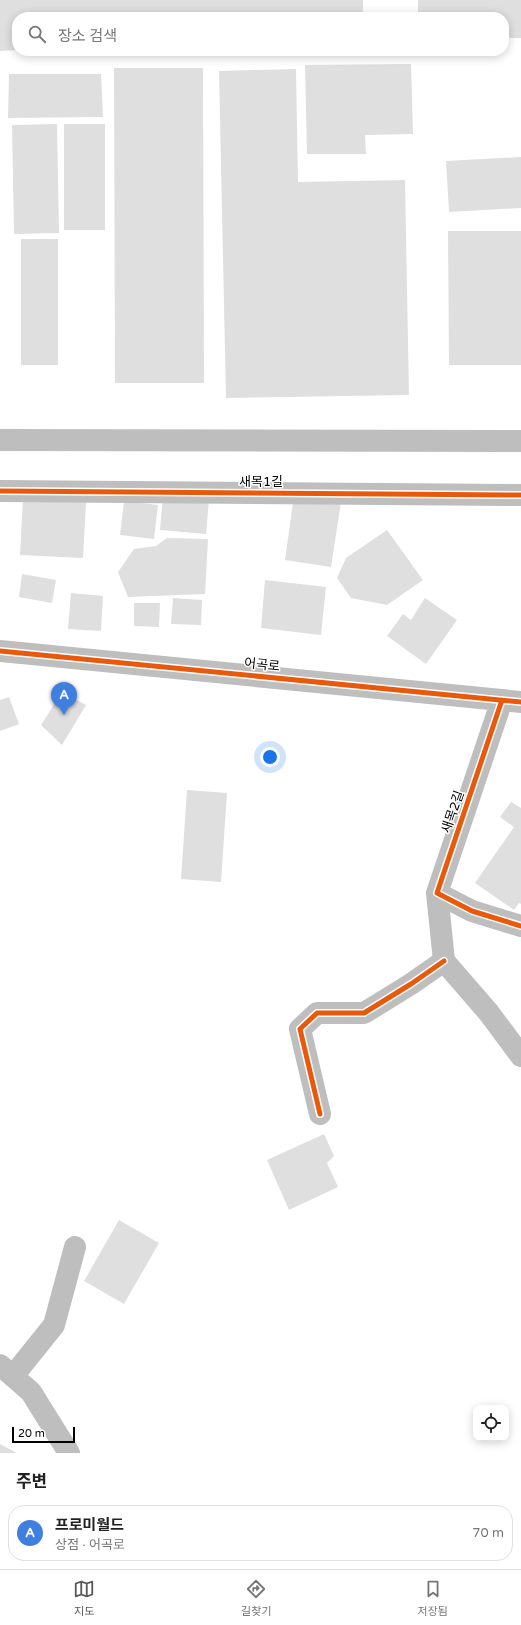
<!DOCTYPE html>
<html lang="ko">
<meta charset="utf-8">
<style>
:root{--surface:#fff;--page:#f2f2f2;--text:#222;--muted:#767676;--line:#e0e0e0;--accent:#595959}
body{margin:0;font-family:"Varela Round","Noto Sans KR",sans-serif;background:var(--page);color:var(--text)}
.controls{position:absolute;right:12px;bottom:12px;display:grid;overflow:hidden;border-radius:8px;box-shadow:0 2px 10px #0003}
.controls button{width:36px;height:36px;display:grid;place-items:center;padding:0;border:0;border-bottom:1px solid var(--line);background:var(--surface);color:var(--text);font:20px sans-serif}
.scale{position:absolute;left:12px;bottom:10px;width:63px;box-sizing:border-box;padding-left:4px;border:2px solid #000;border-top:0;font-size:11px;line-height:14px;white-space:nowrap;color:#000;-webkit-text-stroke:3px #fff;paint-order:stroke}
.you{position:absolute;left:270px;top:757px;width:14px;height:14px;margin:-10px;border:3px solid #fff;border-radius:50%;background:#1a73e8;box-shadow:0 0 0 6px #1a73e833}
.badge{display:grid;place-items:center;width:26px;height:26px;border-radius:50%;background:var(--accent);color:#fff;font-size:13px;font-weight:700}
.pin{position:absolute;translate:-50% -33px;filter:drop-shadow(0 1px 2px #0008)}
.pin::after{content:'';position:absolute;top:21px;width:14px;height:12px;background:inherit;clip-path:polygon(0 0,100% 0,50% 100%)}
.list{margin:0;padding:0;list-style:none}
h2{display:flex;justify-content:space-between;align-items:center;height:52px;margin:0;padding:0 16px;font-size:17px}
h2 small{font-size:13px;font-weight:400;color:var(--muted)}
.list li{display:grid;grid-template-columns:26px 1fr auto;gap:12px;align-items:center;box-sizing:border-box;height:56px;margin:0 8px 8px;padding:0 8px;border:1px solid var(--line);border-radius:16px}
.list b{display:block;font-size:15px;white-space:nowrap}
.list p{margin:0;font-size:13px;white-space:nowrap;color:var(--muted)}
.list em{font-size:13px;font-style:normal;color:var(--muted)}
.icon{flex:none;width:22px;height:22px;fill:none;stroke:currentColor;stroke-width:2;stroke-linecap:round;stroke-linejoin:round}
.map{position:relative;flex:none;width:521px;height:1453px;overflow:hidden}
.search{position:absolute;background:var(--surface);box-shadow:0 2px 10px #0003;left:12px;right:12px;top:12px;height:44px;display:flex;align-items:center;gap:10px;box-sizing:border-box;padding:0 14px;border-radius:16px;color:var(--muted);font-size:15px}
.sheet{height:116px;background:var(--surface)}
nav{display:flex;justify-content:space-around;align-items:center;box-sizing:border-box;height:56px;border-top:1px solid var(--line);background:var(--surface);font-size:11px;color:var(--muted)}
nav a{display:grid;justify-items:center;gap:2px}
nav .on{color:var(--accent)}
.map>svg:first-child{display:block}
</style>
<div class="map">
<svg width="521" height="1453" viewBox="0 0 521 1453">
<rect width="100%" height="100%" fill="#fff"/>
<path fill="#dfdfdf" d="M0,0h363v17h-346v33l-17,1z
M418,0h103v38h-17v-21h-86z
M411,64l2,70 -48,1 1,19h-59l-2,-89z
M114,68h89l1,315h-89z
M296,69l2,113 107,-2 4,215 -183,3 -7,-327z
M9,74h92l2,43 -95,1z
M57,124l2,109 -45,1 -2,-109z
M64,124h41v106h-41z
M521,157v51l-72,4 -3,-51z
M448,231h73v134h-72z
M21,239h37v126h-37z
M163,496l46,4 -3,34 -46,-4z
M23,498l63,4 -3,56 -63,-3z
M124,501l34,4 -4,34 -34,-4z
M341,502l-10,65 -46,-7 8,-57z
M387,530l36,50 -36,25 -36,-7 -14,-20 9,-20z
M167,538l41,1 -3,55 -77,3 -10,-25 16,-23 22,-3z
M22,574l34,6 -4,23 -33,-6z
M265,580l61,7 -5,48 -60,-7z
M71,593l32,3 -2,35 -33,-2z
M173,598l29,2 -1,25 -30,-1z
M425,598l32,22 -31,44 -39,-28 16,-22 8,6z
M134,603h26l-1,24 -25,-1z
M62,692l24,13 -24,40 -21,-20z
M9,697l10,27 -19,7v-31z
M187,790l40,3 -6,89 -40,-3z
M511,802l10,6v96l-2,-1 -5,7 -39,-27 39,-56 -14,-10z
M324,1134l10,22 -7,7 11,24 -49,23 -22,-50z
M119,1220l40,23 -35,61 -40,-23z
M0,1444l17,9h-17z"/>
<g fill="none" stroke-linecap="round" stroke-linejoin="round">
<path stroke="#bebebe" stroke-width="22" d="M0,440l521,1
M0,491l521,4
M0,651l521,51
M502,700l-65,193 35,18 49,15
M437,893l7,68 45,52 32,43
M320,1114l-20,-85 17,-16h47l47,-29 33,-23
M0,1365l31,27 38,61
M13,1376l41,-51 21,-78"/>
<defs>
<path id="cycleway" d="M0,491l521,4
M0,651l521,51
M502,700l-65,193 35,18 49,15
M320,1114l-20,-85 17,-16h47l47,-29 33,-23"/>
</defs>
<use href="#cycleway" stroke="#fff" stroke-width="8"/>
<use href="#cycleway" stroke="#e8590c" stroke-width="5"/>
</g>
<g text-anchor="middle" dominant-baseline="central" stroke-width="3" stroke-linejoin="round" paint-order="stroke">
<g font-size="13" fill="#000" stroke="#fff">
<text x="261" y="482">새목1길</text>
<text transform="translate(262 665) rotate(6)">어곡로</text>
<text transform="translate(453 812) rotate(-71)">새목2길</text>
</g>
</g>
</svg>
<div class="controls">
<button><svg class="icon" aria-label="locate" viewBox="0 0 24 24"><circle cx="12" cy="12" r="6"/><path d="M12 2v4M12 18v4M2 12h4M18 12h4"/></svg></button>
</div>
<div class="scale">20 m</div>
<div class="you"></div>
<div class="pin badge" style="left:64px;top:715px;background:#3f7fe0">A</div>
<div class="search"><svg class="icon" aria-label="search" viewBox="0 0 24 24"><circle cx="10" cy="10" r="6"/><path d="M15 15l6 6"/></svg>장소 검색</div>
</div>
<section class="sheet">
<h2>주변<small></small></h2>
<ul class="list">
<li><span class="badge" style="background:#3f7fe0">A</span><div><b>프로미월드</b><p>상점 · 어곡로</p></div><em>70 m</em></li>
</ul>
</section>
<nav>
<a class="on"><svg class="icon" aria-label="map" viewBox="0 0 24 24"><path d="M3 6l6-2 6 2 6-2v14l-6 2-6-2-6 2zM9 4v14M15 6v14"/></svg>지도</a>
<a><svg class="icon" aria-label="directions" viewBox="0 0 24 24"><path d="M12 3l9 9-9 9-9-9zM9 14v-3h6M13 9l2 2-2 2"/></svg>길찾기</a>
<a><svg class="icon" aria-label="saved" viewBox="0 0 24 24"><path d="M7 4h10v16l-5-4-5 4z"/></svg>저장됨</a>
</nav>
